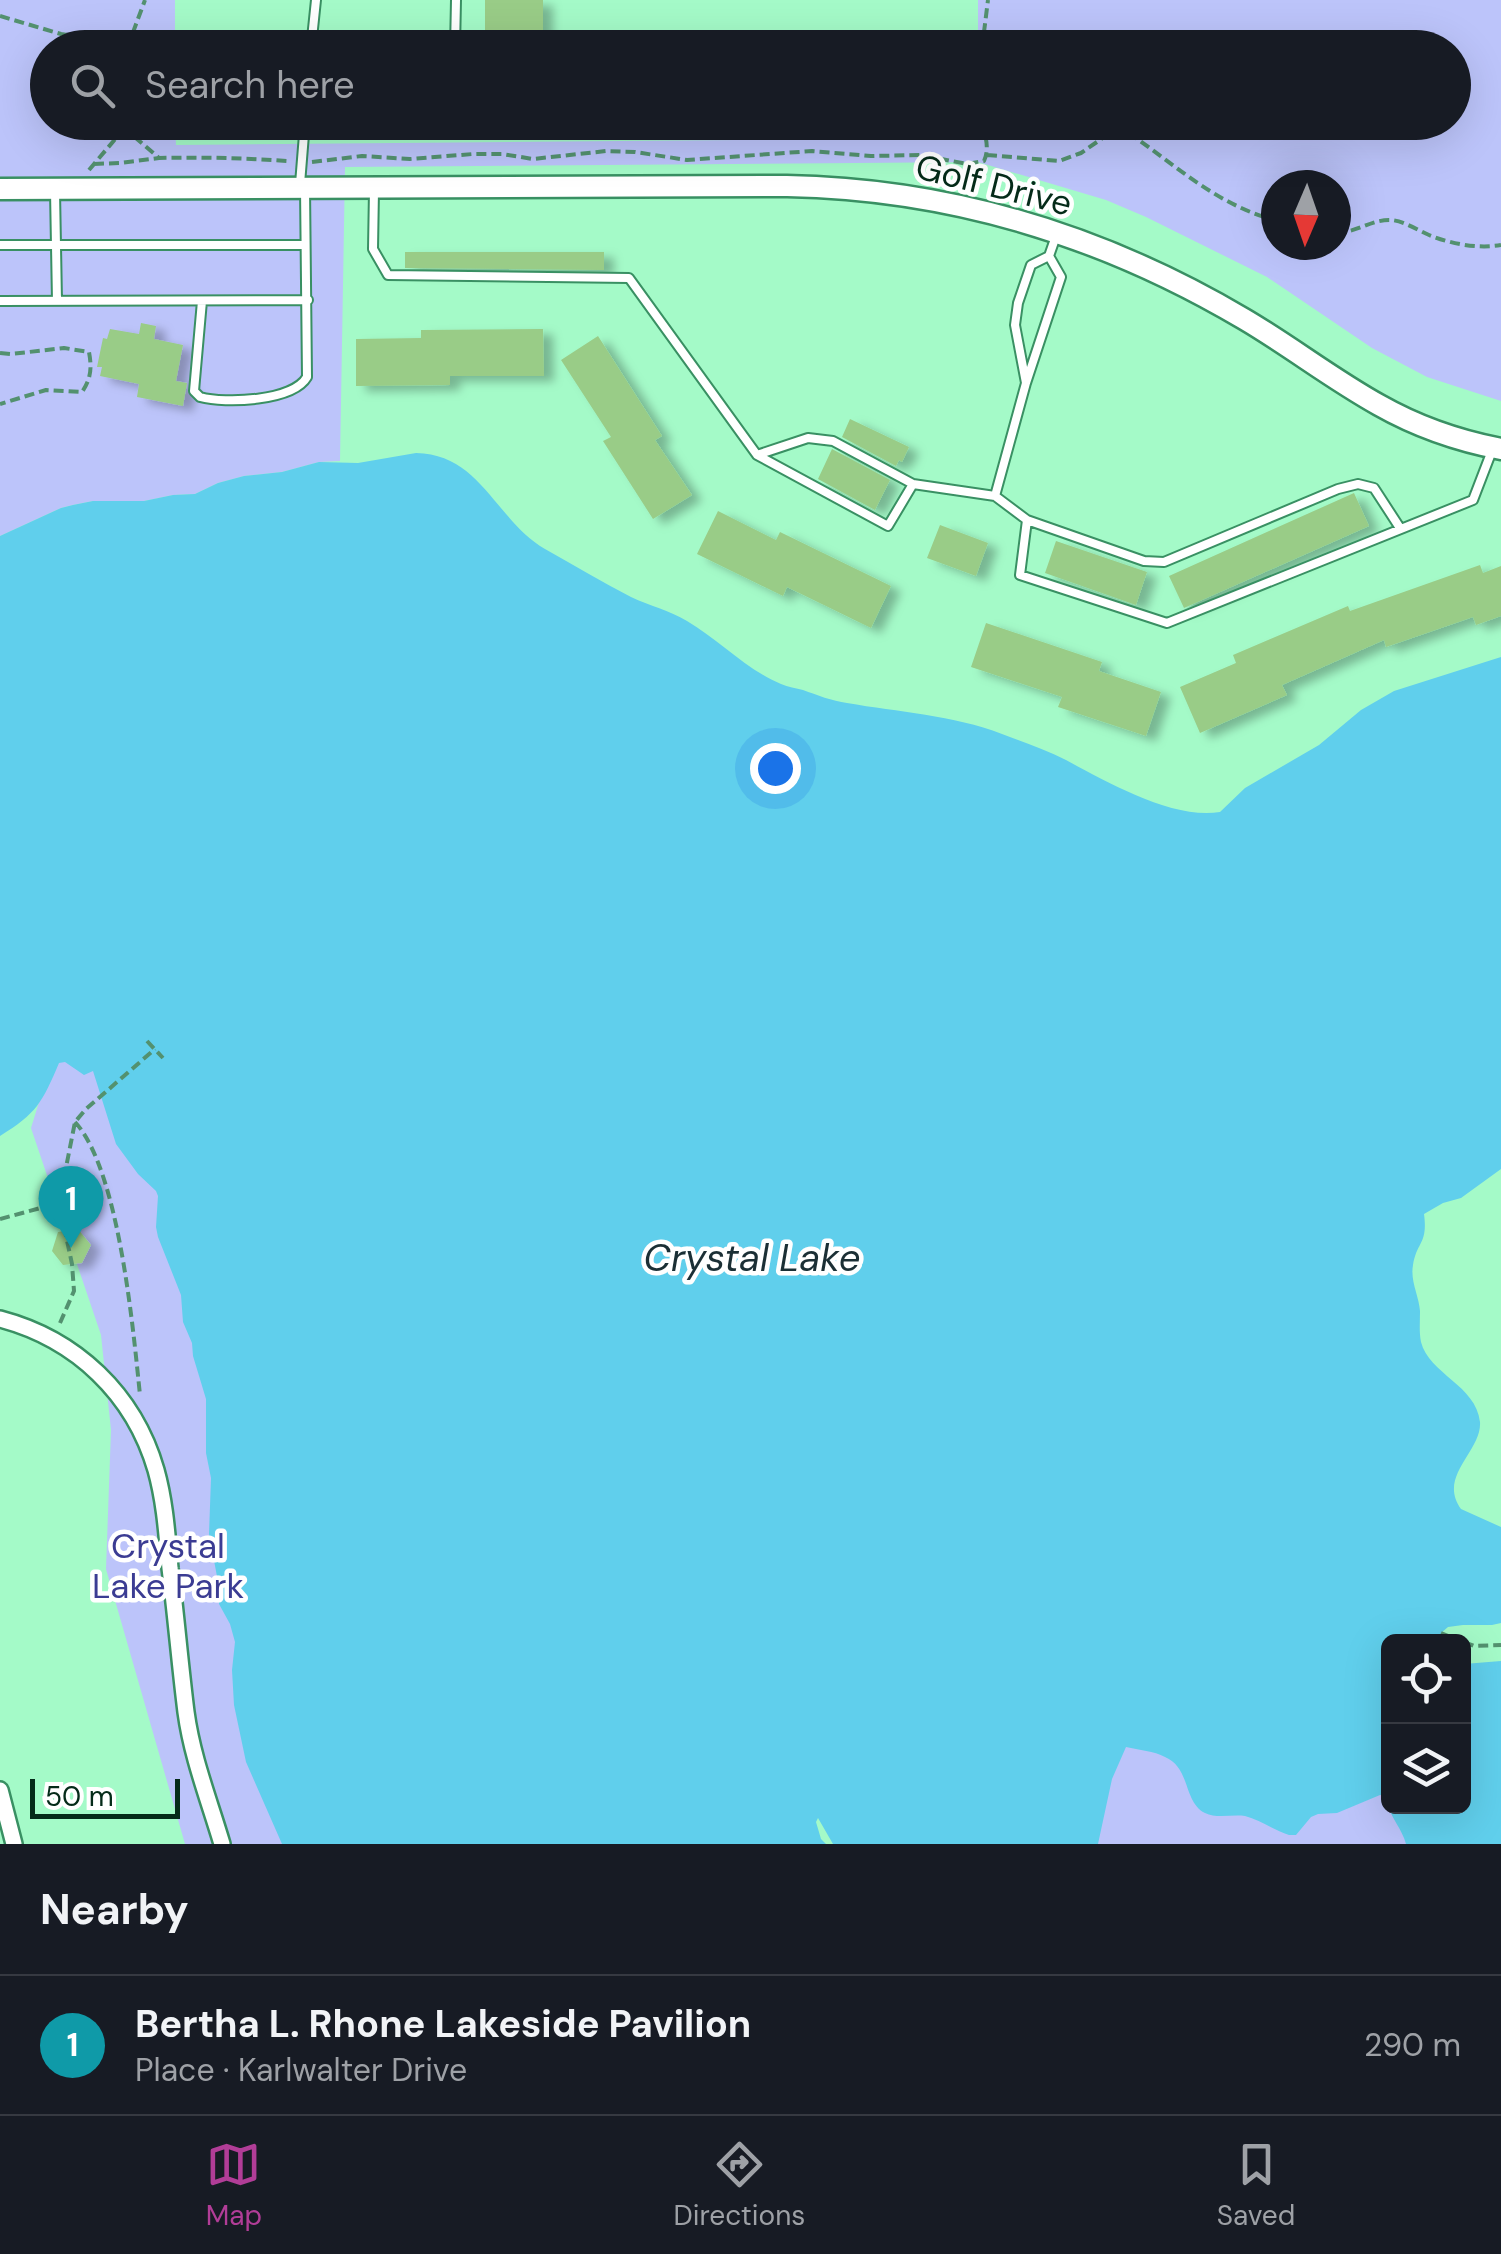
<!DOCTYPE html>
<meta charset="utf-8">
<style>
:root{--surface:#171b24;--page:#242831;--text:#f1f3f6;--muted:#9ea1a6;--line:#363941;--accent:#b13d97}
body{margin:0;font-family:"DM Sans",sans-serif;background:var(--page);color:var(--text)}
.controls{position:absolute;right:30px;bottom:30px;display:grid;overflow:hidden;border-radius:15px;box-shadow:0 10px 40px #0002}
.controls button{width:90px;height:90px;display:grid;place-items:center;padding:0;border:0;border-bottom:2px solid var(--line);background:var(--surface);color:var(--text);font:50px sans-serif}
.compass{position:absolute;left:1261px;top:170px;width:90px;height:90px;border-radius:50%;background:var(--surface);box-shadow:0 10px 40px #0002;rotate:182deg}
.scale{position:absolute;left:30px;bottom:25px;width:150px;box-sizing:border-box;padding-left:10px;border:5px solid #052b19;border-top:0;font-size:28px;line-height:35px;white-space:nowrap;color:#052b19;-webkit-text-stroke:8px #fff;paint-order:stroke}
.you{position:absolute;left:775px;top:768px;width:35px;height:35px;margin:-25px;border:8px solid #fff;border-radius:50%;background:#1a73e8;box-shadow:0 0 0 15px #1a73e833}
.badge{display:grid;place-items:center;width:65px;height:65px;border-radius:50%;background:var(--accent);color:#fff;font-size:32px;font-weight:700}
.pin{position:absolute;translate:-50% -82px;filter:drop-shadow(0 2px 5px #0008)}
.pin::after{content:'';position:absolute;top:52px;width:35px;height:30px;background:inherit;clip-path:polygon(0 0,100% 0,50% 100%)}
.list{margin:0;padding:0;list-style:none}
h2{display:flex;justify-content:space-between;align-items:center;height:130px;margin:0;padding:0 40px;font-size:42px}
h2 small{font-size:32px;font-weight:400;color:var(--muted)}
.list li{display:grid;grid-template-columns:65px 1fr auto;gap:30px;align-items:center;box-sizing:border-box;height:140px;padding:0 40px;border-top:2px solid var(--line)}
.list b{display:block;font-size:38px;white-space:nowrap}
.list p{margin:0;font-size:32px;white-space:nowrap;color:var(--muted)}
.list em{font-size:32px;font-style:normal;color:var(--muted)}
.icon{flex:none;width:55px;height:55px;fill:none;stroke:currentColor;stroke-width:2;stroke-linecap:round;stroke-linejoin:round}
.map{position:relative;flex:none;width:1501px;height:1844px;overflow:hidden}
.search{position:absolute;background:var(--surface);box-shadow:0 10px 40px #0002;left:30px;right:30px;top:30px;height:110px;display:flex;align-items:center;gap:25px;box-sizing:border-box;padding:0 35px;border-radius:55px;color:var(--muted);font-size:38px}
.sheet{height:270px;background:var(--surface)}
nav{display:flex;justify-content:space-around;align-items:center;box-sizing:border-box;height:140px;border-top:2px solid var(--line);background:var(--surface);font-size:28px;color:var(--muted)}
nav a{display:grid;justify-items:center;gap:5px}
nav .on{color:var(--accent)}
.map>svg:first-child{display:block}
</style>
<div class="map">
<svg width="1501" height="1844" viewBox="0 0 1501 1844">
<defs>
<filter id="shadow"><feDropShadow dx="10" dy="5.5" stdDeviation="5" flood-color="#0004"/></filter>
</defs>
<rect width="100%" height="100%" fill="#a4fac8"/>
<path fill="#bcc4fa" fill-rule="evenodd" d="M0,0h175v47l-127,1v74l127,1 1,22 801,-7 1,-16h476v-74l-476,-1v-47h523v401l-74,-24 -55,-29 -105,-71 -121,-60 -40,-17 -128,-38 -633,5 -5,294 -21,1 -37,10 -38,4 -26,7 -23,11 -22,1 -29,6h-51l-20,4 -12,3 -61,28zM1276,185h60v60h-60z
M58,1041l44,18 71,155 153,630h-141l-79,-275 5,-139 -10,-95 -70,-207z
M1098,1706l290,87v13h76l37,38h-535z"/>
<path fill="#60cfec" d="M416,453c65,1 80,68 129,96 29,16 57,33 86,48 19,9 38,13 56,24 32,19 60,49 94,63 7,3 15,4 22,6 14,5 29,11 44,13 51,9 106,12 155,31 21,8 44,16 64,26 41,22 107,60 154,52l25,-24 74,-43 42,-35 33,-19 107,-34v512l-40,29 -18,5 -19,11c4,30 -7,27 -11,51 -3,16 6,31 7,46 0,11 -1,21 1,31 8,32 55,43 59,80 2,29 -43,54 -19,87l40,18v96l-9,2h-29l-15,2 -7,6 1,8 -54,1v163l-2,-9 -6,-1 -43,18 -19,1 -7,3 -15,18h-7c-15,-5 -29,-15 -44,-19 -13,-2 -28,3 -40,-3 -22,-11 -14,-45 -40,-56 -11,-6 -26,-7 -39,-10l-14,32 -14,65h-265l-15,-26 -2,4 5,17 5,5h-544l-36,-82 -12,-57 -2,-35 3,-28 -5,-18 -11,-20v-17l-10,-53 2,-56 -5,-25v-54l-13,-43 -1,-13 -9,-21 -2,-27 -23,-58 -2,-10 2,-31 -2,-5 -18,-17 -22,-30 -23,-73 -9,4 -19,-13 -6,1c-17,40 -22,50 -59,73v-600l61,-28 12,-3 20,-4h51l29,-6 22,-1 23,-11 26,-7 38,-4 37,-10 39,1z
M1501,1661v183h-95c-4,-15 -15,-26 -17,-37l75,-1v-142z"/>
<path fill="#99cc87" filter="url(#shadow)" d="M485,0h58v48h-58z
M405,252h199v18l-199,-2z
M141,323l15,3 -2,13 29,6 -7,36 11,2 -4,23 -46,-9 2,-13 -39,-8 2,-9h-5l6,-29 4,1 3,-10 29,5z
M543,329l1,47h-94v9l-94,1v-47l65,-1v-8z
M598,336l64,100 -7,4 37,55 -39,24 -50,-78 8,-4 -50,-77z
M850,419l59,28 -7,15 -3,-2 -3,6 -54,-29z
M832,449l58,31 -15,30 -57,-31z
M1354,493l15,33 -185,82 -15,-32z
M718,511l58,29 4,-8 111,54 -20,42 -84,-41 -4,9 -86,-42z
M940,525l48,18 -12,33 -49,-18z
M1056,541l91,31 -11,33 -91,-32z
M1480,565l3,8 18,-7v50l-25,9 -3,-8 -87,30 -2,-7 -102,45 5,10 -87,38 -20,-46 56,-24 -3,-8 115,-49 2,5z
M986,623l116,39 -3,9 62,21 -15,44 -88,-29 4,-10 -91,-30z
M78,1229l13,16 -9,18 -19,2 -11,-14 6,-19z"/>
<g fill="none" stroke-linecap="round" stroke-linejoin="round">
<defs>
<path id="service" d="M311,48l5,-48
M455,48l1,-48
M300,184l5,-62
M374,190l-1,59 15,26 241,3 128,177 131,71 25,-42 82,12 32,24 -7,55 147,48 306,-123 20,-52
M55,191l2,110
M0,245h304
M1049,256l12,21 -35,106 -11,-58 3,-22 13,-38 18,-9 7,-20
M0,301l308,-1
M202,301l-8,90 6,6c26,7 93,4 107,-20l-2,-189
M757,455l51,-17 25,3 80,43
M995,496l31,-113
M1027,520l117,41 20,1 174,-73 20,-5 16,4 26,40"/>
<path id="minor" d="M0,1319c76,20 134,75 156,151 9,32 11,65 14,98 6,48 10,96 16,144 6,45 23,88 36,132
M0,1790l14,54"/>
<path id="tertiary" d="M0,189l787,-3c165,3 315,49 457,133 46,27 88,60 135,86 37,21 80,36 122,44"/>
</defs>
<use href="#service" stroke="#399063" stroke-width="12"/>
<use href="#minor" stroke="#399063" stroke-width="20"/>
<use href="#tertiary" stroke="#399063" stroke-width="25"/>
<path stroke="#53916f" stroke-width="4" stroke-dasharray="10 5" stroke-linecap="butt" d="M0,16l61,18 62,10 1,4
M123,44l9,-9 13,-35
M982,48l6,-48
M123,127l36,31c43,-1 86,0 129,3
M987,155l72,6 22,-8 26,-18 19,-4c47,32 93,76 150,89
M312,162l50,-6 48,3 63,-5h29l31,5 73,-8 29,1 52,8 125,-9 59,5 50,-1 46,9 17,-3c6,-13 1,-26 -2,-39
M94,164l26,-1 39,-5
M89,170l33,-39 3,-9
M1336,232c19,2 35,-13 55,-12 13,1 26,10 38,15 22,9 49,14 72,10
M0,353l11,1 53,-6 25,4c3,16 2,27 -7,40l-36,-2 -46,14
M147,1041l16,17
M75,1122c44,48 58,206 65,273
M0,1219l59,-16
M60,1323l14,-32 -2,-27 -13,-61 16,-81 11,-13 69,-60
M1441,1633l22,9
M1464,1642l10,4 27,-1"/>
<use href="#service" stroke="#fff" stroke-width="8"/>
<use href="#minor" stroke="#fff" stroke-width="15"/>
<use href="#tertiary" stroke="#fff" stroke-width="20"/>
</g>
<g text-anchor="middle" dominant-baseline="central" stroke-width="9" stroke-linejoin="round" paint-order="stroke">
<g font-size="35" fill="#052b19" stroke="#fff">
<text transform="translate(994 185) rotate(14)">Golf Drive</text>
</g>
<g font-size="35" fill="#3b3c93" stroke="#fff">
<text x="168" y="1546">Crystal<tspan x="168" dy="40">Lake Park</tspan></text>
</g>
<g font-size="38" font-style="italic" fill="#1b2f35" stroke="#fff">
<text x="752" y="1258">Crystal Lake</text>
</g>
</g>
</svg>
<div class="controls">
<button><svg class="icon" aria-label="locate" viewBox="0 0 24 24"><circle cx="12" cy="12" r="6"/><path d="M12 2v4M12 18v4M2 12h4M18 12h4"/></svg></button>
<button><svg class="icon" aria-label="layers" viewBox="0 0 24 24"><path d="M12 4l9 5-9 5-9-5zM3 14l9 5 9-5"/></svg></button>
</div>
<svg class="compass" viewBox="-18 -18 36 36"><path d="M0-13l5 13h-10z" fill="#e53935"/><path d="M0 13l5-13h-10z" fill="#9ea1a6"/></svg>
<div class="scale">50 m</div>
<div class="you"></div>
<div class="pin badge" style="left:71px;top:1248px;background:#0f9aa8">1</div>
<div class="search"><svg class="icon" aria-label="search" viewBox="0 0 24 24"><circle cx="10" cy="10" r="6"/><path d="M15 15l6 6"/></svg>Search here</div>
</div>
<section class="sheet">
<h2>Nearby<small></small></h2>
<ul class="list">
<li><span class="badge" style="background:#0f9aa8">1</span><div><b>Bertha L. Rhone Lakeside Pavilion</b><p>Place · Karlwalter Drive</p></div><em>290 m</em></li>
</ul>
</section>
<nav>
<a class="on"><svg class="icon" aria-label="map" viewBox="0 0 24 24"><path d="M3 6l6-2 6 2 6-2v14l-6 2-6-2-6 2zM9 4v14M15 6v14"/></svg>Map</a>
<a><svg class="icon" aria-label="directions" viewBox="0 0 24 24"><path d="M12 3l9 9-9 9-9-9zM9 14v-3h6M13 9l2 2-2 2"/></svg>Directions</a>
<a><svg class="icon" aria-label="saved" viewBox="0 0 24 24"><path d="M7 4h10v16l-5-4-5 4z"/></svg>Saved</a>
</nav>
